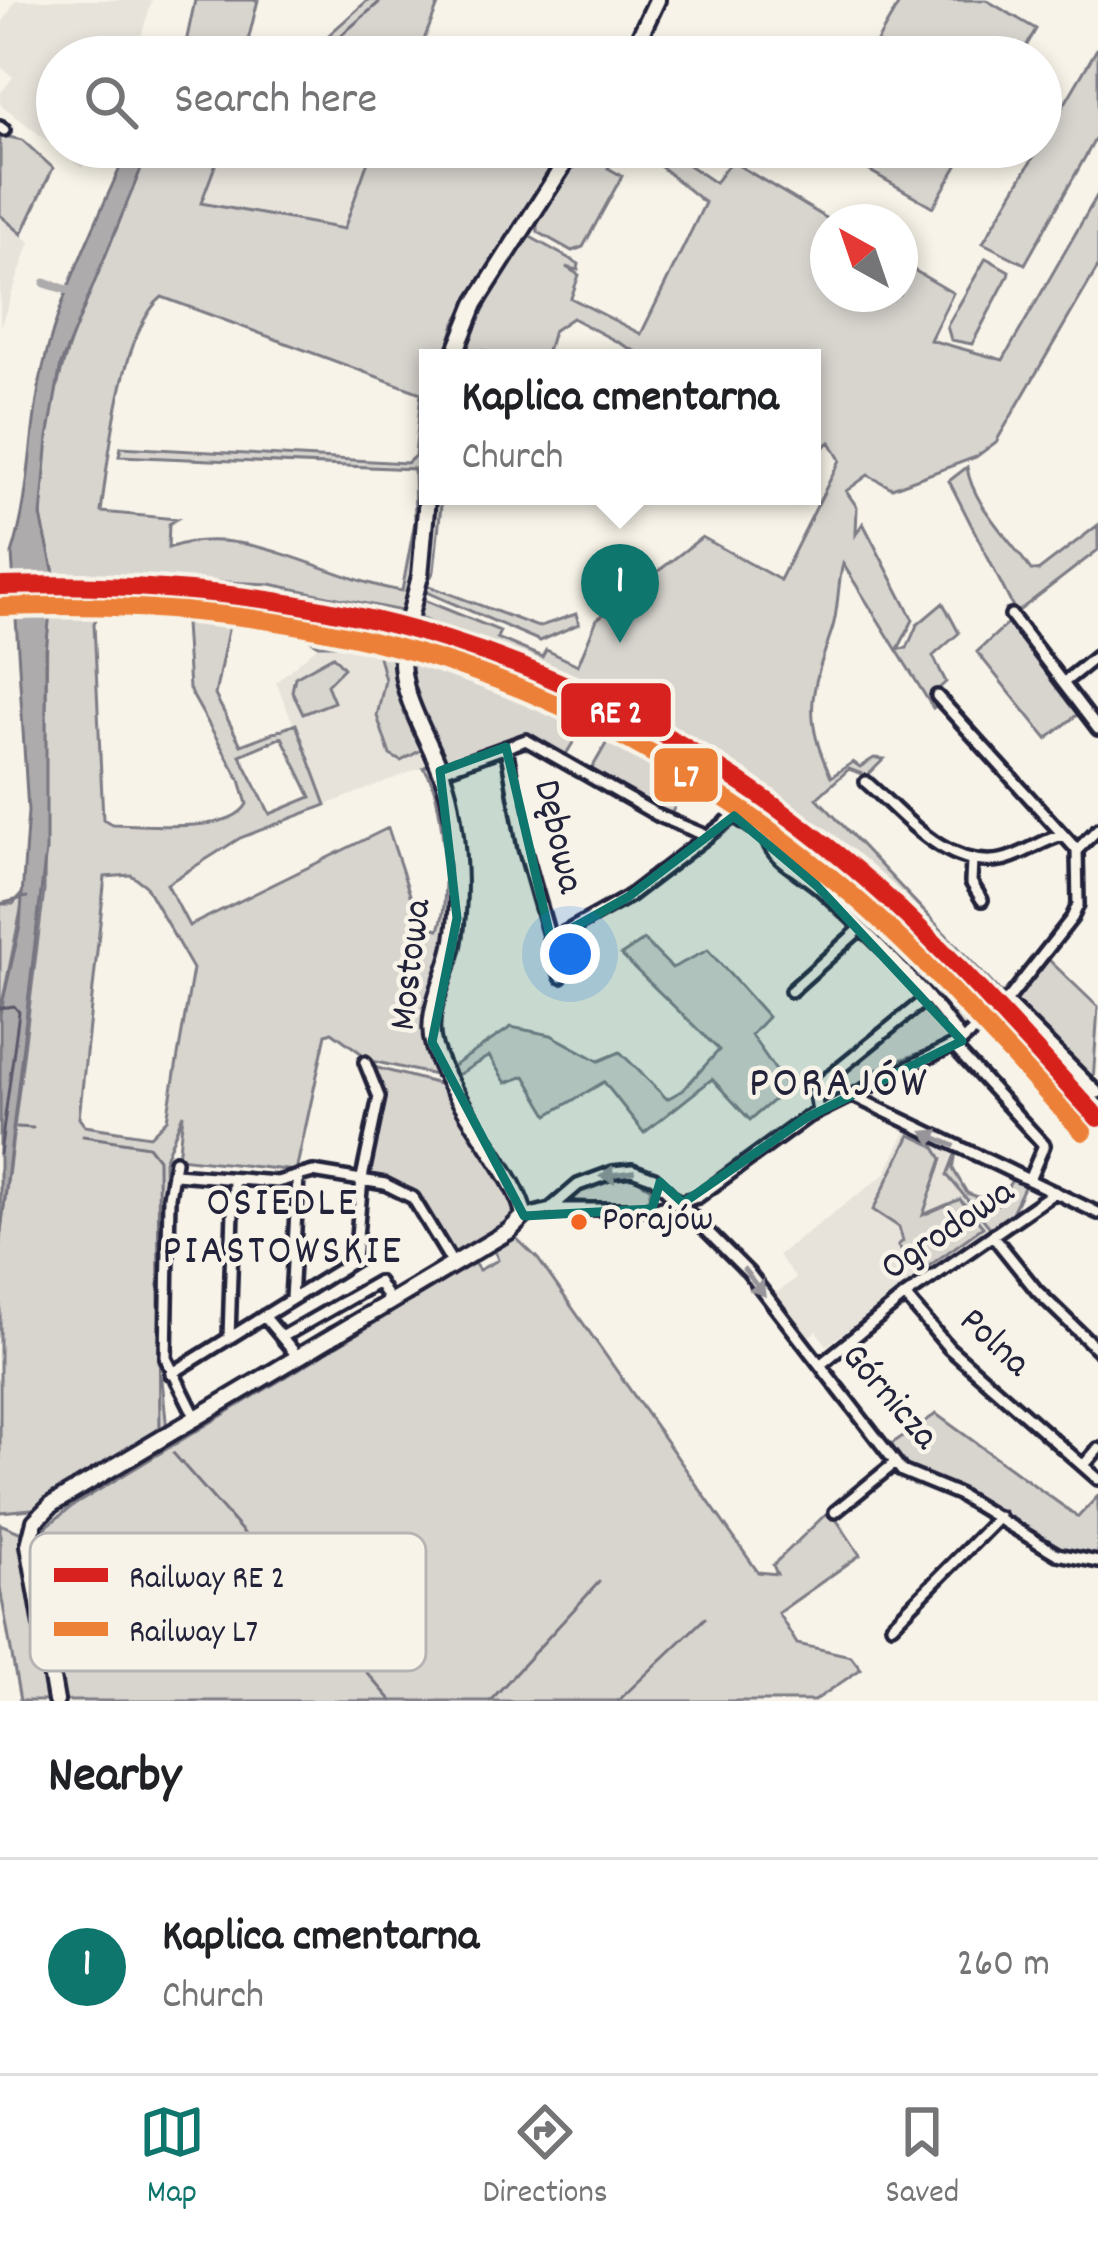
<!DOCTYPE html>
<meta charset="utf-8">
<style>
:root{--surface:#fff;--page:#f2f2f2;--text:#202124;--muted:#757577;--line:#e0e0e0;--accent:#0f766e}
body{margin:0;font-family:Dekko,sans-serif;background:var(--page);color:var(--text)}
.compass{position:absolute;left:810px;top:204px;width:108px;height:108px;border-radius:50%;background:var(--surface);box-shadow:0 6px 18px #0003;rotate:320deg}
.you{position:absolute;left:570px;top:954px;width:42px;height:42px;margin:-30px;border:9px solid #fff;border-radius:50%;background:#1a73e8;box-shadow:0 0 0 18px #1a73e833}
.badge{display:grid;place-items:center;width:78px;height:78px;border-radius:50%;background:var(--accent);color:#fff;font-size:39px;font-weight:700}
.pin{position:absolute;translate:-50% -99px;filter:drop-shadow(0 3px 6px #0008)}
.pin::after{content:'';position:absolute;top:63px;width:42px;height:36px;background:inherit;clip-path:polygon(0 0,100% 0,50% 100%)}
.popup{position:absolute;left:419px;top:349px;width:402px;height:156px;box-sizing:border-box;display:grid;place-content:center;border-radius:0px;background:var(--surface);filter:drop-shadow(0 3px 9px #0005);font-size:39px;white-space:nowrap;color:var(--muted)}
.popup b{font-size:45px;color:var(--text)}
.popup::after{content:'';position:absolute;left:50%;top:100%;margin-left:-24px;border:24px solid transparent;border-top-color:var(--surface)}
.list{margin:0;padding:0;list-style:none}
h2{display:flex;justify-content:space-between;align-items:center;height:156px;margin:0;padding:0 48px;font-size:51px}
h2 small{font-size:39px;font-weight:400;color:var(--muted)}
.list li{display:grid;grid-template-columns:78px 1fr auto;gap:36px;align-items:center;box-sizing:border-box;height:216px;padding:0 48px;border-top:3px solid var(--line)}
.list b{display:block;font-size:45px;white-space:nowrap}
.list p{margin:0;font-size:39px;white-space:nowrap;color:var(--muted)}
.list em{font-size:39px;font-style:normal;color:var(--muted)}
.icon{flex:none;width:66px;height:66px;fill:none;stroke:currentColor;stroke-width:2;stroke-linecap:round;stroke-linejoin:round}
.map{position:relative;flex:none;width:1098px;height:1701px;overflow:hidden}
.search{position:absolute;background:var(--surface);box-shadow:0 6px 18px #0003;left:36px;right:36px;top:36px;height:132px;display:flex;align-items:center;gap:30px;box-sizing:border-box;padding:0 42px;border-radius:66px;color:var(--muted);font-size:45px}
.sheet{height:372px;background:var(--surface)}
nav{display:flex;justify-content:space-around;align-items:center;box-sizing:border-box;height:168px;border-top:3px solid var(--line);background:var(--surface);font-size:33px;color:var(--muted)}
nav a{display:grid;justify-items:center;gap:6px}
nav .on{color:var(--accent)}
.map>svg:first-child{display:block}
</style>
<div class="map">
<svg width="1098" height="1701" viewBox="0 0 1098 1701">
<rect width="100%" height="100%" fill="#f7f3e8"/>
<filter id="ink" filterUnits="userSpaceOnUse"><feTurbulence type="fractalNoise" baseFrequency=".00833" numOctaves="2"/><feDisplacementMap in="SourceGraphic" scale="24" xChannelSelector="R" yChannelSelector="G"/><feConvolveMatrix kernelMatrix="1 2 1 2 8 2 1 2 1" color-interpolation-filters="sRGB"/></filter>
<g filter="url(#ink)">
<path fill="#e7e3db" d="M16,0h136l-17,57h-78v90h40l-15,21 -82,-64v-10l13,-17 -13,-11v-39z
M222,147h151l-29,82 -143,-27z
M0,215l30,27 -30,86z
M319,645h57l9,35 -8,28 24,53 19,-8 6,13 -100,39 -50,-123z
M907,1130l47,21 -9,24 44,54 -162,116 -11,-14 -9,7 -32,-44 21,-16 -18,-23 107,-81z"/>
<path fill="#d8d5cf" stroke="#7d7c85" stroke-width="3" fill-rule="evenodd" d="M195,0h63l-9,37 2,20h-68z
M368,0h72l-23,57h-113z
M901,0h85l50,29 -16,28h-152z
M1098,47v87l-73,130 -42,-21z
M0,135l22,5 31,28 -31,66 -22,-19z
M150,147h72l-21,56 143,26 29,-82h151l37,9 -106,167 -10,35h-17l-8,173 -14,81 -136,-28 -216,-10c-3,-21 -13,-42 -13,-64 -1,-130 59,-246 109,-363zM162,297l259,96 -6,63 -8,7 -286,-16 -2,9 295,13 1,52 -13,70c-72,-11 -159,-71 -234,-43l1,-24 8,-5 -76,-7c7,-52 20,-182 61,-215z
M579,147h83l53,36 16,-22 102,61h-5v72h72v-32l53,31 -23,47 73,20 95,-166v73l-102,175 -20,15 -84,31 -24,-13 -22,16 11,16 -1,27 7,-11 50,97 -15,29 9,-1 10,-23 26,-22 16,30 -26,23 13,26 -13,12 5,10 -5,4 -90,-144c-6,21 -4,45 -11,66 -21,62 -30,85 -1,147l22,-15 7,5 14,-9 10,1 -17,17 -18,-7 -32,29 187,198 -7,7c-62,-67 -123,-138 -197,-193 -117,-86 -251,-142 -386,-194l3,-11 9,-4 74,30 -3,7 45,19 4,-7 32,15 19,-46 105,-82 78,43 60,-120 -10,-18 -18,14v-98h-164l-76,-40 -19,13 -8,27h-36l-28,-8 -24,8 68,-124 54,30 -1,6 -12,-3 13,8 -8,23 70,36 64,-131 -61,-50 -12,10 -14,-8 -10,13 14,8 -39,71 -11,4 -34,-19 -3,-16z
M828,147h140l-35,60z
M986,258l23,13 -1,5 -36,68 -21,-4 -4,-14z
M967,467c5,37 43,72 64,103l7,1 60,-46v25l-82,63 -67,-132z
M432,496h10l-8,75 -8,14 112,42 38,-13 3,10 -39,17 -116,-50z
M109,587l68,4 -1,15 -74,4 -8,13 9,196 9,5c33,0 118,11 135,-20l-7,-24 -51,-91 -6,-98 50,5 166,39 -2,13h-13l6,3 8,38 25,60 -22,12 -11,-6 -13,-39 8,-36 -9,-35h-57l-28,-16 -62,-4 -14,70 26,50 55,-21 30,81 -86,33 -73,46 22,42 199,-98 32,97 19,4c12,-25 5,-145 -16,-161l5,-3 15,29 9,110 -2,27 -22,85 9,54 -2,5 -63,-14 -40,-29 -6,2 -30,137 -118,-13 5,-44 -19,47 3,214 -5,4 5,52 -125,77 -42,4v-273l44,-348 3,-269 6,-34zM282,737l29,60 -41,17 -30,-59zM131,875l14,10 48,84 -26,150 -17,17 -65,-10 -6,-8 26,-241z
M1008,623l70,91 -31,25 -70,-87z
M407,654c30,7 64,9 93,18 42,11 31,42 89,44l-24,40 -36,-23 -80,29 -9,-2 -33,-73z
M333,656l11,12 -17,17 7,17 -31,12 -11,-23 3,-14z
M614,730l79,43 -22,41 -80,-44z
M25,890l-25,124v-110h13z
M911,928l80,81 -25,24 -35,-38 19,-18 -1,-8z
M644,940l28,28 36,-18 60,67 -17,18 37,53 -38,32 -38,-41 -68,54 -40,-51 -56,33 -23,-39 -19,7 -17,-27 -38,23 -5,-8 65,-44 40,8 48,26 21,-9 47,47 16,-9 36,-40 -98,-95z
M1048,959l50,48 -5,76 -81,-81z
M924,1005l9,1 19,35 -60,22 2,4 -15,8 -1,-8 -2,9 -41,21 -10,-7v-7l42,-28z
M370,1066l73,19 71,119 -2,17 -58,33 -43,-64 -38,-15c-16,-31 22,-61 -3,-109z
M910,1135l24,11 8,13 -19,56 37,-16 23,28 -65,47 -20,-29 5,-4 -4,-14 -26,-17z
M956,1152l-3,17 14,24 30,11 17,-27 12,6 -17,36 -17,11 -45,-55z
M631,1176l20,12 -2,10 -10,7 -69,-5 22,-17z
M516,1238l22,21 220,313 19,2 -4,-9 57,-55 30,45 -82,58 19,31 54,12 10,13 -47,32h-794l-20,-113v-64l41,17 6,-15 24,-19 403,-244 5,7 19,-10 -3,-9z
M936,1414l142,103 20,-21v63c-69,-15 -121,-68 -190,-86l-20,-27z"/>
<path fill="#aeabad" stroke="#76747f" stroke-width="3" d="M129,147h21l-89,217 -13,74 -7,78 13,58 -8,77v199l-46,389v-225l20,-88 8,-115 -16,-257c19,-58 17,-123 30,-182 17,-78 56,-152 87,-225z"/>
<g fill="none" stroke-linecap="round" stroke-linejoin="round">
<path stroke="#5a5969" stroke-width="3" d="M0,1008l14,-2 5,6 -19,142"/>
<path stroke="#76747f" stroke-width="3" d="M316,57l66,-57
M0,904l27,-7
M17,1127l16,1
M83,1136l65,10 10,13 2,273
M173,1453l219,248
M490,1701l109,-119
M618,1701l87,-83"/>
<path stroke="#aeabad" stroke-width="9" d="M45,283l23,7"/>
<defs>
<path id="street" d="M0,127l4,3
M1011,615l87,114
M1063,683l35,-28
M937,696l140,154
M506,747l18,101 37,129
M440,771l86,-31 133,76 48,20
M866,782c37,32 80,88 135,78 22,-4 40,-20 62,-25
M972,861l-1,21 11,18
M551,940l77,-43 106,-81 32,21c7,25 35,35 53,51 50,46 105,97 143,153
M791,991l69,-62
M1006,1001l92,92
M954,1047l90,98 -15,35
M851,1095l247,118
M818,1112l-3,-19 8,-11 105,-85
M175,1161l-6,36 -3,161 31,62
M175,1174l102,8 36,-10 72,12 28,14 40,66
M550,1209l28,-24 35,-13 19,-2 22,8 94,94 154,199 56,23 99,60 41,8
M524,1216l26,-7h102l46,-12 108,-79 156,-77 48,-44 62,-79 6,-13 -1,-55 21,-21
M993,1236l44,55 61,59
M905,1296l44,52 149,131
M291,1299l7,-122
M264,1316l35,42
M282,1337l96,-55 13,21
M229,1338l5,-159
M820,1365l85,-69 150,-104
M171,1374l184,-114 7,-82 17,-81 -14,-35
M1083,1466l15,-17
M835,1512l60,-49
M892,1625l107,-108"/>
<path id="secondary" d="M630,57l27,-57
M453,358l22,-54 100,-157
M408,623l12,-47 8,-89
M56,1701l-27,-156 6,-24 17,-17 457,-273 15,-15c-4,-37 -76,-118 -90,-169 -11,-37 15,-72 20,-107 7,-43 4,-95 -4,-138 -12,-62 -63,-107 -44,-173"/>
</defs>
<use href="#street" stroke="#22223b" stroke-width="18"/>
<use href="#secondary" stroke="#22223b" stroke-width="22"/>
<use href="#street" stroke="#f7f3e8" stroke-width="9"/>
<use href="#secondary" stroke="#f7f3e8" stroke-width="14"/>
<defs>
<path id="rail-1" d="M0,586c324,-10 590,64 843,273 93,77 173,171 255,259"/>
<path id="rail-2" d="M1,607c321,-10 574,62 826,267 94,76 173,170 256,258"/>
</defs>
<use href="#rail-1" stroke="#f7f3e8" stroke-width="27"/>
<use href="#rail-2" stroke="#f7f3e8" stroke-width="27"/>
<use href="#rail-1" stroke="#d7221f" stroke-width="18"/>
<use href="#rail-2" stroke="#ed8037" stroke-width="18"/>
</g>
<defs><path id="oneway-solid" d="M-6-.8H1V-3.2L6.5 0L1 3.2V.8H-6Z" transform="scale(3)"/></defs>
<g fill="#97959a">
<use href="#oneway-solid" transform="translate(939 1139) rotate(-156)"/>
<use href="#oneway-solid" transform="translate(617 1174) rotate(172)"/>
<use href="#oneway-solid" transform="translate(754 1282) rotate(52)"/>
</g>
</g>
<path fill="#0f766e" fill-opacity="0.2" stroke="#0f766e" stroke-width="9" stroke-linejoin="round" d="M506,747l45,193 77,-43 106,-81 83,70 145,155 -156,77 -123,85 -23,-21 -8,27 -128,7 -92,-174 25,-124 -17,-147z"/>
<circle fill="#f26522" stroke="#f7f3e8" stroke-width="4.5" cx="579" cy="1222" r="10"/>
<g text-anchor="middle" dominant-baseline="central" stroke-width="9" stroke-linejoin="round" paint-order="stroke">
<g font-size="36" fill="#22223b" stroke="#f7f3e8" text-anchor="start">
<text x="602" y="1222">Porajów</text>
</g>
<g font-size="39" fill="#22223b" stroke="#f7f3e8">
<text transform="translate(556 837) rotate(77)">Dębowa</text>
<text transform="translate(413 965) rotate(-83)">Mostowa</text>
<text transform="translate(949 1232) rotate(-34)">Ogrodowa</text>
<text transform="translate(993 1344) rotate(43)">Polna</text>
<text transform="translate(888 1398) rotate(49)">Górnicza</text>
</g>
<g font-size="42" letter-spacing="3" fill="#22223b" stroke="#f7f3e8">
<text x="283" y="1206">OSIEDLE<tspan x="283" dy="48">PIASTOWSKIE</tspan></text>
</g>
<g font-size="45" letter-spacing="3" fill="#22223b" stroke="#f7f3e8">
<text x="839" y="1086">PORAJÓW</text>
</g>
</g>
<rect x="30" y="1533" width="396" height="138" rx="18" fill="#f7f3e8" stroke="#b7b4b4" stroke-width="3"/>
<rect x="54" y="1568" width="54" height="14" fill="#d7221f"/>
<rect x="54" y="1622" width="54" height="14" fill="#ed8037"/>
<g font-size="33" fill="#22223b">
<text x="129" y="1587">Railway RE 2</text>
<text x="129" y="1641">Railway L7</text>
</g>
<g stroke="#f7f3e8" stroke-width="4.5">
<rect x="559" y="681" width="114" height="58" rx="12" fill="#d7221f"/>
<rect x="652" y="746" width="68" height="58" rx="12" fill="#ed8037"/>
</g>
<g font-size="33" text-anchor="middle" font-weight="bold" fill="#fff">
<text x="616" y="722">RE 2</text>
<text x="686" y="786">L7</text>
</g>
</svg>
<svg class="compass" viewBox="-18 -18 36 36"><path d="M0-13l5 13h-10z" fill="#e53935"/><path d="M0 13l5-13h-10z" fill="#757577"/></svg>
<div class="you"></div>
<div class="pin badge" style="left:620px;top:643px">1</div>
<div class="popup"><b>Kaplica cmentarna</b>Church</div>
<div class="search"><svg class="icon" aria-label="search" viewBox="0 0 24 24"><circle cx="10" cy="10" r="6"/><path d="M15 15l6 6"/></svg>Search here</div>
</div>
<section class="sheet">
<h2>Nearby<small></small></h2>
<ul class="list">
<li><span class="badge">1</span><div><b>Kaplica cmentarna</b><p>Church</p></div><em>260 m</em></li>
</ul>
</section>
<nav>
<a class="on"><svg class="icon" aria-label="map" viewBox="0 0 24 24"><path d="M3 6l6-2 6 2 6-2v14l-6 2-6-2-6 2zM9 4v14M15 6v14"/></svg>Map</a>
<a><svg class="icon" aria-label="directions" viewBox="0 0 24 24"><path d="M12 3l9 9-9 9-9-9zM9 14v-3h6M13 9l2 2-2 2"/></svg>Directions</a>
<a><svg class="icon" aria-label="saved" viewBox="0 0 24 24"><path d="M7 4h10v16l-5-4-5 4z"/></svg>Saved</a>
</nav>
